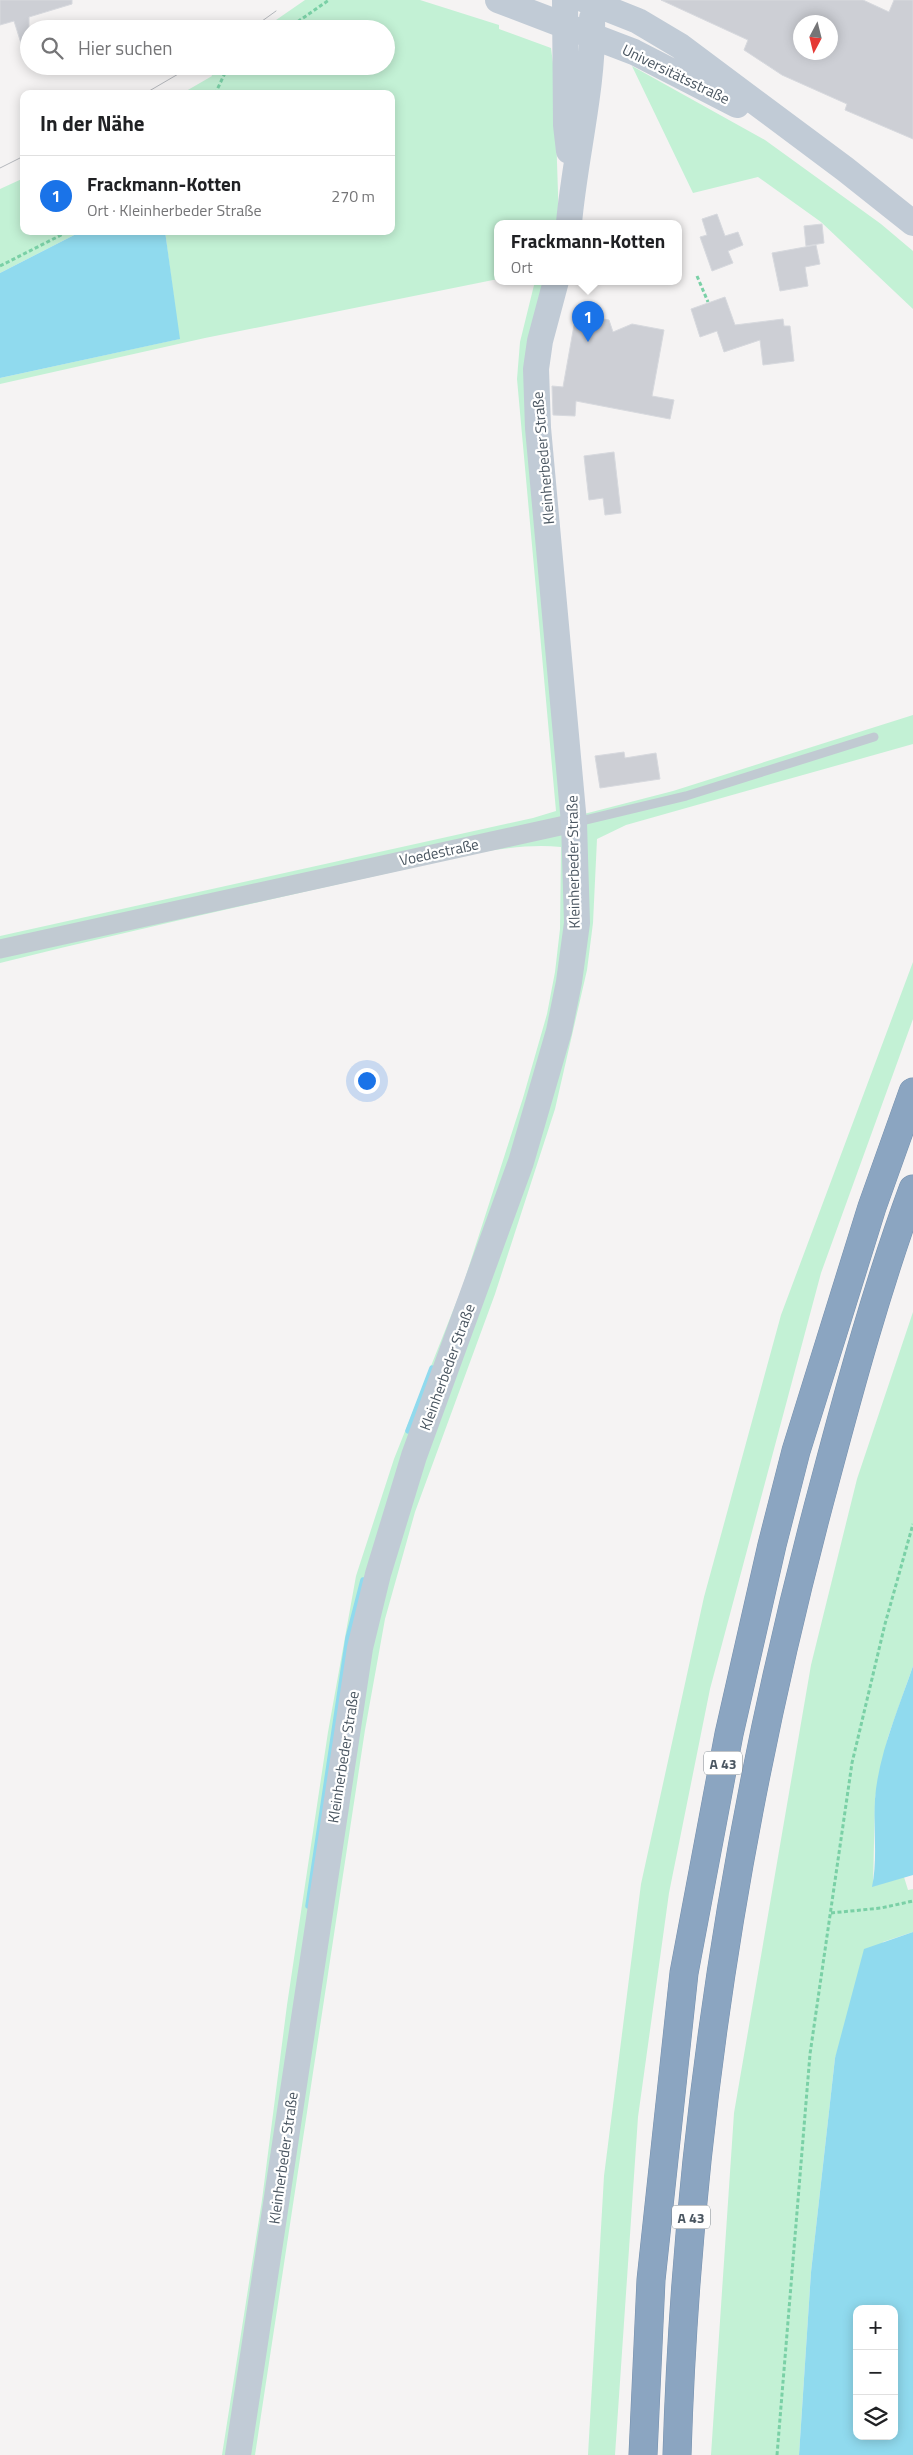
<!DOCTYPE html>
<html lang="de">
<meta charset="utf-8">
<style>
:root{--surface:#fff;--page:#f2f2f2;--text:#202124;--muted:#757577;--line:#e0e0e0;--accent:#1a73e8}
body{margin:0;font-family:"Titillium Web",sans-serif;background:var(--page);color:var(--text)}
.controls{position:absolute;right:15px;bottom:15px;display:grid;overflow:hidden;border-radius:10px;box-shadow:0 2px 12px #0003}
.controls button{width:45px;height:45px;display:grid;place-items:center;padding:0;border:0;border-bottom:1px solid var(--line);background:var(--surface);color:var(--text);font:25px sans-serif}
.compass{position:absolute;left:793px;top:15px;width:45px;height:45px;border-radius:50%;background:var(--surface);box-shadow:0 2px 12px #0003;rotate:187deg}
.you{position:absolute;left:366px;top:1080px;width:18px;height:18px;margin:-12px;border:4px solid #fff;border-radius:50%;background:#1a73e8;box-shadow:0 0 0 8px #1a73e833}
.badge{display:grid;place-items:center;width:32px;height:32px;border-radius:50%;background:var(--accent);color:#fff;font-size:16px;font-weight:700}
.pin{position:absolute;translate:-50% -41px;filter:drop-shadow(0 1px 2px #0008)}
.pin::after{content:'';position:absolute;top:26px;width:18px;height:15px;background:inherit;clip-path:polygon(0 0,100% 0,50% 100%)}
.popup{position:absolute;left:494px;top:220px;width:188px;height:65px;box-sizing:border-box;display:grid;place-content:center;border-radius:10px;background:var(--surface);filter:drop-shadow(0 1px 4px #0005);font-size:16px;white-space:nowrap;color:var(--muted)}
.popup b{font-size:19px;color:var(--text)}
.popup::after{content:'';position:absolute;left:50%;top:100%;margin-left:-10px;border:10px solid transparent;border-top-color:var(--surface)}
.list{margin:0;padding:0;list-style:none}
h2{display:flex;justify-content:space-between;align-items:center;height:65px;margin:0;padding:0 20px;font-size:21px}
h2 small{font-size:16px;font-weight:400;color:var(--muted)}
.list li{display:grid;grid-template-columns:32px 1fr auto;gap:15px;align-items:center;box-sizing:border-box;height:80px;padding:0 20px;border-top:1px solid var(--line)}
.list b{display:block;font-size:19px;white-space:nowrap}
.list p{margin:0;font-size:16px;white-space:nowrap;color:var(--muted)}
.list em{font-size:16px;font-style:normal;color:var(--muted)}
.icon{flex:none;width:28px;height:28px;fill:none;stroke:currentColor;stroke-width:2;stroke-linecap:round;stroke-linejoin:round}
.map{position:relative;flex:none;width:913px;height:2455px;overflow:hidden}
.search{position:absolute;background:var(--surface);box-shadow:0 2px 12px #0003;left:20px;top:20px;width:375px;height:55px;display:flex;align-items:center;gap:12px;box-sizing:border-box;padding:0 18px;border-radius:28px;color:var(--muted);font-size:19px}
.panel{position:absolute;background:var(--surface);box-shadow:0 2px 12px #0003;left:20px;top:90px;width:375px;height:145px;border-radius:10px}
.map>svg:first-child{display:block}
</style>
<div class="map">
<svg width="913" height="2455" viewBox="0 0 913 2455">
<rect width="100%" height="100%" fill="#f5f3f3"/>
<path fill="#c3f1d5" d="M305,0h115l79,25v4l52,19 3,23 5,152h-61v56l-293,59 -205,46v-6l179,-39 -14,-108h226v-137h-210l31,-18 -4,-10h178v-37h-123z
M632,66l133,74 116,84 32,27v58l-92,-87 -63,-45 -65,16z
M24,178v53h58l-82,42v-84z
M535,281h12l9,32 -12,81 40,420 89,-23 240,-76v29l-287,81 -29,14 -4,84 -6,47 -32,139 -60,185 -80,218 -30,107 -20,111 -110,725h-33l40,-255 25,-195 41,-273 28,-156 38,-117 68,-171 61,-190 24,-84 8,-42 5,-43 1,-82c-57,-6 -129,17 -186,29 -125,28 -250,56 -375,87v-27l533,-118 23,-7 -39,-432 3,-37z
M913,962v57l-92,254 -111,416 -41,204 -31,224 -23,338h-27l16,-279 37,-292 63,-287 77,-282z
M913,1312v354l-25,71 -13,61 -2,88 31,-9 4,13 5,-1v43l-30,10 -48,116 -24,214 -12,183h-88l23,-342 77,-448 46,-186z"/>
<path fill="#90daee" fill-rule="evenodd" d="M82,231h83l15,108 -180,39v-105z
M913,1666v209l-41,12c6,-29 1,-59 3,-88 3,-43 24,-92 38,-133z
M913,1932v523h-114l12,-183 24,-214 29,-109zM857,2309h37v127h-37z"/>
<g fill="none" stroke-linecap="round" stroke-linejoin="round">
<path stroke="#90daee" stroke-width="5.5" d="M408,1431l24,-63
M308,1906l40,-268 15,-58"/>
</g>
<path fill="#cdcfd5" stroke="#d7d9de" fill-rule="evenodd" d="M0,0h72v4l-43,13v38l-4,1 -11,-35 -14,4z
M661,0h202l26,12 5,-12h19v139l-68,-29 2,-6 -65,-29 -38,-25 4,-10zM800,22h30v30h-30z
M717,214l8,22 13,-4 5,13 -15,6 5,12 -21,8 -12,-34 7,-2 -5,-16z
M822,224l2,19 -18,3 -2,-20z
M816,245l4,19 -15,3 3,19 -28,5 -8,-38z
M725,297l10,28 48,-6 1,7h6l4,35 -31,4 -3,-25 -36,12 -7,-21 -17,6 -9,-28z
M576,314l33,6 4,12 19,-8 32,6 -12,66 22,4 -4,19 -94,-18 -1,15 -22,-1 -1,-29 11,1z
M614,452l7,61 -16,2 -2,-17 -14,2 -5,-44z
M624,752l1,6 31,-5 4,26 -60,9 -5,-32z"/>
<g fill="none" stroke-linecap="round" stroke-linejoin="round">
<defs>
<path id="highway" d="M643,2455l8,-175 33,-307 45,-239 43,-189 24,-94 76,-244 41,-115
M677,2455c10,-330 62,-655 148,-974 26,-98 53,-197 88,-292"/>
</defs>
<use href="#highway" stroke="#7690ad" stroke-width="29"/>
<path stroke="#7ad0a6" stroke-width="3" stroke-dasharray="4 2.5" stroke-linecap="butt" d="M287,29l42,-29
M215,94l10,-21 8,-7
M0,266l69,-35
M697,276l11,26
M831,1913l50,-5 32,-7
M777,2455l33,-401 42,-291 33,-139 28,-100"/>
<path stroke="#c1cad2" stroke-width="9" d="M577,822l109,-26 188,-59"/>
<path stroke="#c1cad2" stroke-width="19" d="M0,949l574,-126"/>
<path stroke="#c1cbd6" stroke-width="26" d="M498,0l136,52 103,53
M565,0l1,125 3,26
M585,0l53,21 42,25 165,123 68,54
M569,223c6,-68 25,-136 23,-205
M238,2455l122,-807 18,-74 36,-118 107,-294 38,-131 10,-49 8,-59 -3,-100 -36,-395 -2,-59 4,-28 16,-60"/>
<use href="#highway" stroke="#8ba5c1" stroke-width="28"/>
<path stroke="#b5b8bd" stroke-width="1" d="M251,29l25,-18
M144,94l48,-28
M0,168l24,-12"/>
</g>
<g text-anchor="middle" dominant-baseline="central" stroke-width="4.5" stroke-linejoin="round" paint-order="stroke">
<g fill="#fff" stroke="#808990" stroke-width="1">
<rect x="704" y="1751.5" width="38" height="23" rx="4"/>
<rect x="672" y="2205.5" width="38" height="23" rx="4"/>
</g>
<g font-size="14" font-weight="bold" fill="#4a5661">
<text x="723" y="1763">A 43</text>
<text x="691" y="2217">A 43</text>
</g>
<g font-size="15" fill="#4a5661" stroke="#fff">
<text transform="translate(676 74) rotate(26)">Universitätsstraße</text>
<text transform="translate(543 458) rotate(-95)">Kleinherbeder Straße</text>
<text transform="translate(439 852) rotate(-12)">Voedestraße</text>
<text transform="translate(573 862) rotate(-91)">Kleinherbeder Straße</text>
<text transform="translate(447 1367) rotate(-70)">Kleinherbeder Straße</text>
<text transform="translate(343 1757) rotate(-81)">Kleinherbeder Straße</text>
<text transform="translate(283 2158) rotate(-82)">Kleinherbeder Straße</text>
</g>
</g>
</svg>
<div class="controls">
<button>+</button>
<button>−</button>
<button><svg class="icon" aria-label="layers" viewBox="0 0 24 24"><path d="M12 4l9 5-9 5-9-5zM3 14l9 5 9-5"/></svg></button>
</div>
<svg class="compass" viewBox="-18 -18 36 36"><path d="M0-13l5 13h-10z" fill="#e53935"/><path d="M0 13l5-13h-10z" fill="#757577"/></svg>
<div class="you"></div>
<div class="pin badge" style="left:588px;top:342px">1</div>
<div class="popup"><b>Frackmann-Kotten</b>Ort</div>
<div class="search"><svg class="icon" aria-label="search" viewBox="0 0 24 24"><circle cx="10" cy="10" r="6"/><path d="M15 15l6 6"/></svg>Hier suchen</div>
<section class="panel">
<h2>In der Nähe<small></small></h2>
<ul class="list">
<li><span class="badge">1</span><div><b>Frackmann-Kotten</b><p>Ort · Kleinherbeder Straße</p></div><em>270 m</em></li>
</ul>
</section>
</div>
